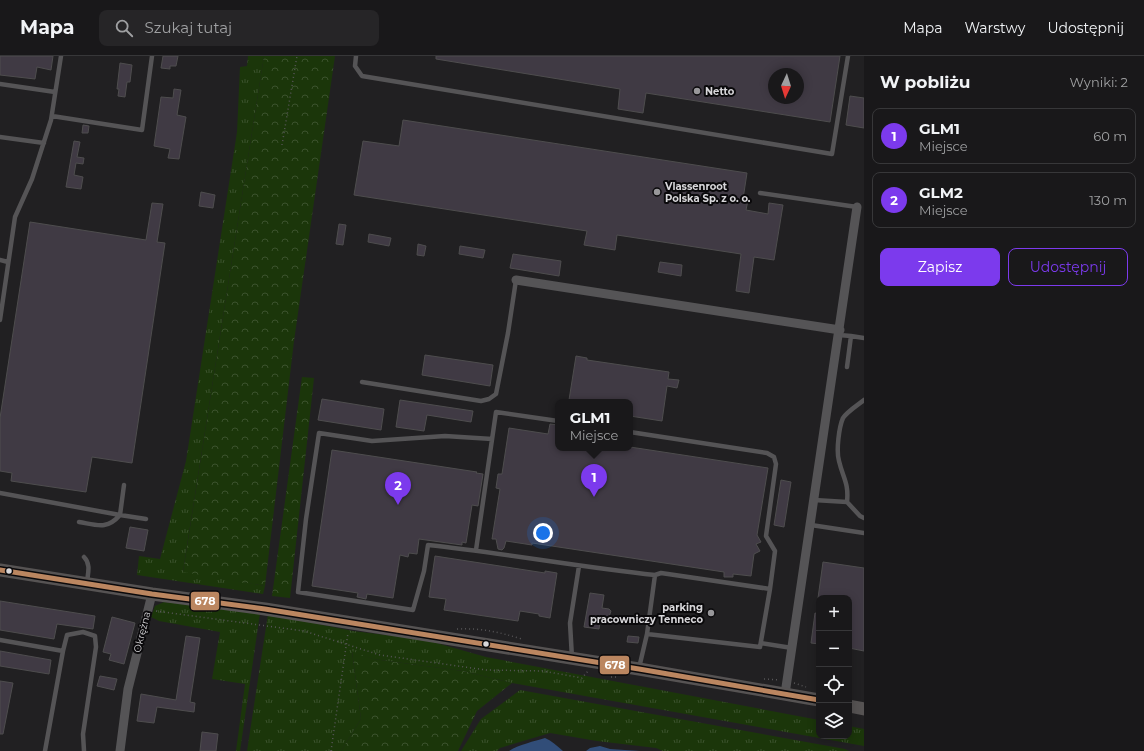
<!DOCTYPE html>
<html lang="pl">
<meta charset="utf-8">
<style>
:root{--surface:#19181a;--page:#262527;--text:#f1f3f6;--muted:#9fa0a2;--line:#373739;--accent:#7c3aed}
body{margin:0;font-family:Montserrat,sans-serif;background:var(--page);color:var(--text)}
.controls{position:absolute;right:12px;bottom:12px;display:grid;overflow:hidden;border-radius:8px;box-shadow:0 2px 10px #0003}
.controls button{width:36px;height:36px;display:grid;place-items:center;padding:0;border:0;border-bottom:1px solid var(--line);background:var(--surface);color:var(--text);font:20px sans-serif}
.compass{position:absolute;left:768px;top:12px;width:36px;height:36px;border-radius:50%;background:var(--surface);box-shadow:0 2px 10px #0003;rotate:184deg}
.you{position:absolute;left:543px;top:477px;width:14px;height:14px;margin:-10px;border:3px solid #fff;border-radius:50%;background:#1a73e8;box-shadow:0 0 0 6px #1a73e833}
.badge{display:grid;place-items:center;width:26px;height:26px;border-radius:50%;background:var(--accent);color:#fff;font-size:13px;font-weight:700}
.pin{position:absolute;translate:-50% -33px;filter:drop-shadow(0 1px 2px #0008)}
.pin::after{content:'';position:absolute;top:21px;width:14px;height:12px;background:inherit;clip-path:polygon(0 0,100% 0,50% 100%)}
.popup{position:absolute;left:555px;top:343px;width:78px;height:52px;box-sizing:border-box;display:grid;place-content:center;border-radius:8px;background:var(--surface);filter:drop-shadow(0 1px 3px #0005);font-size:13px;white-space:nowrap;color:var(--muted)}
.popup b{font-size:15px;color:var(--text)}
.popup::after{content:'';position:absolute;left:50%;top:100%;margin-left:-8px;border:8px solid transparent;border-top-color:var(--surface)}
.list{margin:0;padding:0;list-style:none}
h2{display:flex;justify-content:space-between;align-items:center;height:52px;margin:0;padding:0 16px;font-size:17px}
h2 small{font-size:13px;font-weight:400;color:var(--muted)}
.list li{display:grid;grid-template-columns:26px 1fr auto;gap:12px;align-items:center;box-sizing:border-box;height:56px;margin:0 8px 8px;padding:0 8px;border:1px solid var(--line);border-radius:8px}
.list b{display:block;font-size:15px;white-space:nowrap}
.list p{margin:0;font-size:13px;white-space:nowrap;color:var(--muted)}
.list em{font-size:13px;font-style:normal;color:var(--muted)}
.actions{display:flex;gap:8px;padding:12px 16px}
.actions a{flex:1;padding:9px 0;border:1px solid var(--accent);border-radius:8px;text-align:center;font-size:14px;color:var(--accent)}
.actions .main{background:var(--accent);color:#fff}
.icon{flex:none;width:22px;height:22px;fill:none;stroke:currentColor;stroke-width:2;stroke-linecap:round;stroke-linejoin:round}
.map{position:relative;flex:none;width:864px;height:695px;overflow:hidden}
header{display:flex;align-items:center;gap:24px;box-sizing:border-box;height:56px;padding:0 20px;background:var(--surface);border-bottom:1px solid var(--line)}
header strong{font-size:19px}
nav{display:flex;gap:22px;margin-inline-start:auto;font-size:14px}
.search{width:280px;height:36px;background:var(--page);display:flex;align-items:center;gap:10px;box-sizing:border-box;padding:0 14px;border-radius:8px;color:var(--muted);font-size:15px}
main{display:flex}
aside{flex:1;background:var(--surface)}
.map>svg:first-child{display:block}
</style>
<header>
<strong>Mapa</strong>
<div class="search"><svg class="icon" aria-label="search" viewBox="0 0 24 24"><circle cx="10" cy="10" r="6"/><path d="M15 15l6 6"/></svg>Szukaj tutaj</div>
<nav><a>Mapa</a><a>Warstwy</a><a>Udostępnij</a></nav>
</header>
<main>
<div class="map">
<svg width="864" height="695" viewBox="0 0 864 695">
<defs>
<pattern id="grass-tufts" width="24" height="20" patternUnits="userSpaceOnUse"><rect width="24" height="20" fill="#1b360a"/><path d="M3 7l-1-3M5 7V3M7 7l1-3M15 17l-1-3M17 17v-4M19 17l1-3" fill="none" stroke="#3b522d"/></pattern>
<pattern id="forest-crowns" width="20" height="18" patternUnits="userSpaceOnUse"><rect width="20" height="18" fill="#1b360a"/><path d="M2 6a3 3 0 1 1 6 0M12 15a3 3 0 1 1 6 0" fill="none" stroke="#3b522d"/></pattern>
</defs>
<rect width="100%" height="100%" fill="#212022"/>
<path fill="url(#grass-tufts)" d="M248,0h16l-81,515 82,15 -2,8 -126,-19 2,-19 21,3 26,-98 51,-329 3,-65 7,-1z
M164,546l96,11 -20,138h-4l9,-67 -33,-5 8,-47 -61,-11 -8,-4 4,-11z
M268,558l85,17 73,9 60,17 333,63v16h30v-10l15,3v17l-352,-63 -49,-12 -90,-12 -21,-7 9,67 -20,32h-94z
M520,634l325,59 4,2h-186l-7,-3 -59,-7 -47,-8 -50,15 -3,3h-36l20,-32z"/>
<path fill="url(#forest-crowns)" d="M264,0h71l-41,285 -29,245 -82,-14z
M302,321l12,1 -24,220 -18,-2z
M352,595l21,8 90,12 49,12 -35,28 -19,40h-117l20,-32z"/>
<path fill="#314d78" d="M545,682c7,3 12,8 18,13h-54c9,-6 26,-10 36,-13z
M600,690l10,3 30,2h-54l4,-3z"/>
<path fill="#403a44" stroke="#4e4d4e" fill-rule="evenodd" d="M0,0h53l-2,14 -14,-3 -2,12 -35,-4z
M163,0h15l-2,10h-6v3l-9,-1z
M436,0h404l-10,66 -184,-29 -3,20 -25,-4 2,-20 -184,-30zM774,18h24v24h-24z
M120,7l12,2 -2,17h-3l-2,15 -7,-1 1,-7h-2z
M174,33l7,1 -4,25 9,2 -7,42 -11,-1 2,-9 -16,-3 7,-49 12,1z
M850,40l14,2v30l-18,-3z
M403,64l344,53 -4,26 5,1 -2,10 22,4 1,-11 14,2 -9,55 -20,-3 -5,36 -13,-2 5,-37 -124,-19 -2,15 -31,-5 3,-14 -233,-36 9,-54 36,5z
M83,69l6,1 -1,7h-6z
M74,85l6,1 -3,15 7,1 -1,6 -7,-1 -2,12 9,2 -2,12 -15,-2z
M201,136l14,3 -2,13 -14,-2z
M152,147l11,1 -6,38 8,1 -33,220 -40,-6 -6,35 -75,-11 1,-8 -12,-2v-53l30,-196 116,18z
M339,168l7,1 -3,20 -7,-1z
M369,178l22,4 -2,8 -21,-4z
M418,188l8,2 -2,10 -7,-1z
M460,190l25,4 -2,8 -24,-4z
M513,198l48,7 -2,15 -49,-8z
M660,206l22,3 -1,11 -23,-4z
M425,299l68,10 -3,21 -68,-11z
M576,300l11,2v2l82,12 -1,7 11,1 -2,8 -10,-2 -5,35 -32,-5v-14h-58l1,-2h-4z
M322,343l62,10 -3,21 -63,-10z
M400,344l73,11 -2,11 -44,-7 -3,16 -28,-4z
M550,368l8,1v23l72,-1 138,21 -11,67 4,7 -5,2 4,7 -6,3 -3,22 -18,-2v3h-9v-5l-192,-29v2l-26,-4 -2,7 -2,2 -4,-1 -2,-10h-4l8,-50 -4,-1 2,-14h4l7,-46 39,6z
M332,394l145,22 -1,1 7,1 -5,32 -6,-1 -6,38 -4,-1v3l-43,-6 -2,15 -8,-1 -1,4 -8,-2 -7,43 -26,-4 -1,5 -9,-2 1,-4 -46,-7z
M781,424l10,2 -7,45 -10,-2z
M130,471l18,3 -4,21 -18,-3z
M435,500l110,17v-2l12,2 -7,45 -11,-2v-2l-19,-3 -2,10 -74,-11 2,-11 -17,-2z
M823,506l41,6v83l-15,-3v-50h-31z
M590,537l14,2 -2,13 7,1 2,2 -2,6 -8,-1 -2,13 -15,-2z
M0,545l95,15 -2,13 -36,-5 -3,15 -54,-9z
M815,557l4,1v30l-8,-1z
M112,561l23,6 -11,41 -15,-4 2,-6 -8,-2z
M186,580l14,2 -10,64 5,1 -1,9 -37,-5 -3,16 -17,-2 4,-27 35,6z
M628,580l11,1 -1,6 -11,-1z
M0,595l51,9 -2,14 -49,-8z
M100,620l17,3 -3,11 -17,-4z
M0,625l13,2 -10,51h-3z
M202,676l16,2 -2,17h-16z"/>
<g fill="none" stroke-linecap="round" stroke-linejoin="round">
<path stroke="#575658" stroke-width="1.5" stroke-dasharray="1 3" stroke-linecap="butt" d="M282,89l15,-89
M156,555l148,20 76,24 106,15 57,1 39,7 6,-7
M457,573c26,-1 41,3 65,10
M611,621h8
M764,623l15,1
M794,627l12,4
M331,695l17,-118"/>
<path stroke="#555456" stroke-width="4.5" d="M356,0l-1,10 7,10 470,78 16,-98
M0,28l55,8
M52,60l90,14 10,-74
M0,81l44,6
M760,137l97,14
M0,204l8,2
M0,264l15,-103 17,-38 19,-59 10,-64
M839,279l12,1 -4,31
M851,280l13,2
M362,326l119,19 8,-2 7,-5 12,-61 8,-53
M492,383l-47,-3 -73,5 -53,-8 -13,86 -8,73 115,18 11,-39 4,-26c76,8 151,22 227,30l6,-2 109,16 5,-38 -9,-15 10,-72 -2,-7 -7,-4 -137,-21
M0,437l120,22 4,-30
M814,444l33,2 13,14 4,2
M847,446c2,-19 -4,-24 -8,-41 -3,-10 0,-34 4,-43 5,-7 15,-13 21,-18
M79,466c18,3 28,8 41,-7l26,4
M811,469l53,8
M476,494l20,-138 62,9
M84,501c7,7 4,16 3,25
M647,578l113,13 10,-58
M0,584l63,11 4,-16 16,-3 12,4 1,11 -13,87 1,17
M761,587l31,5
M572,602l-2,-35 9,-57
M639,612l8,-34 8,-59
M45,695l18,-100"/>
<path stroke="#555456" stroke-width="9" d="M516,224l324,50
M785,638l72,-487
M120,695l8,-62 24,-95"/>
<path stroke="#565353" stroke-width="13" d="M0,514l152,24 113,15 374,60 180,31
M849,650l15,3"/>
<defs>
<path id="bus-1" d="M0,514l152,24 113,15 374,60 180,31"/>
</defs>
<use href="#bus-1" stroke="#0a090b" stroke-width="8"/>
<use href="#bus-1" stroke="#bb8660" stroke-width="5"/>
</g>
<g fill="#98979a" stroke="#0a090b" stroke-width="1.5">
<circle cx="697" cy="35" r="4"/>
<circle cx="657" cy="136" r="4"/>
<circle cx="711" cy="557" r="4"/>
</g>
<g fill="#d8d7da" stroke="#0a090b" stroke-width="1.5">
<circle cx="9" cy="515" r="3.5"/>
<circle cx="486" cy="588" r="3.5"/>
</g>
<g text-anchor="middle" dominant-baseline="central" stroke-width="4" stroke-linejoin="round" paint-order="stroke">
<g font-size="10" font-weight="bold" fill="#d8d7da" stroke="#0a090b" text-anchor="start">
<text x="705" y="35">Netto</text>
<text x="665" y="130">Vlassenroot<tspan x="665" dy="12">Polska Sp. z o. o.</tspan></text>
<text x="703" y="551" text-anchor="end">parking<tspan x="703" dy="12">pracowniczy Tenneco</tspan></text>
</g>
<g font-size="10" fill="#d8d7da" stroke="#0a090b">
<text transform="translate(142 576) rotate(-76)">Okrężna</text>
</g>
</g>
<g stroke="#0a090b" stroke-width="1.5">
<rect x="190" y="535" width="30" height="20" rx="4" fill="#bb8660"/>
<rect x="599" y="599" width="31" height="20" rx="4" fill="#bb8660"/>
</g>
<g font-size="11" text-anchor="middle" font-weight="bold" fill="#fff">
<text x="205" y="549">678</text>
<text x="615" y="613">678</text>
</g>
</svg>
<div class="controls">
<button>+</button>
<button>−</button>
<button><svg class="icon" aria-label="locate" viewBox="0 0 24 24"><circle cx="12" cy="12" r="6"/><path d="M12 2v4M12 18v4M2 12h4M18 12h4"/></svg></button>
<button><svg class="icon" aria-label="layers" viewBox="0 0 24 24"><path d="M12 4l9 5-9 5-9-5zM3 14l9 5 9-5"/></svg></button>
</div>
<svg class="compass" viewBox="-18 -18 36 36"><path d="M0-13l5 13h-10z" fill="#e53935"/><path d="M0 13l5-13h-10z" fill="#9fa0a2"/></svg>
<div class="you"></div>
<div class="pin badge" style="left:594px;top:441px">1</div>
<div class="popup"><b>GLM1</b>Miejsce</div>
<div class="pin badge" style="left:398px;top:449px">2</div>
</div>
<aside>
<h2>W pobliżu<small>Wyniki: 2</small></h2>
<ul class="list">
<li><span class="badge">1</span><div><b>GLM1</b><p>Miejsce</p></div><em>60 m</em></li>
<li><span class="badge">2</span><div><b>GLM2</b><p>Miejsce</p></div><em>130 m</em></li>
</ul>
<div class="actions"><a class="main">Zapisz</a><a>Udostępnij</a></div>
</aside>
</main>
